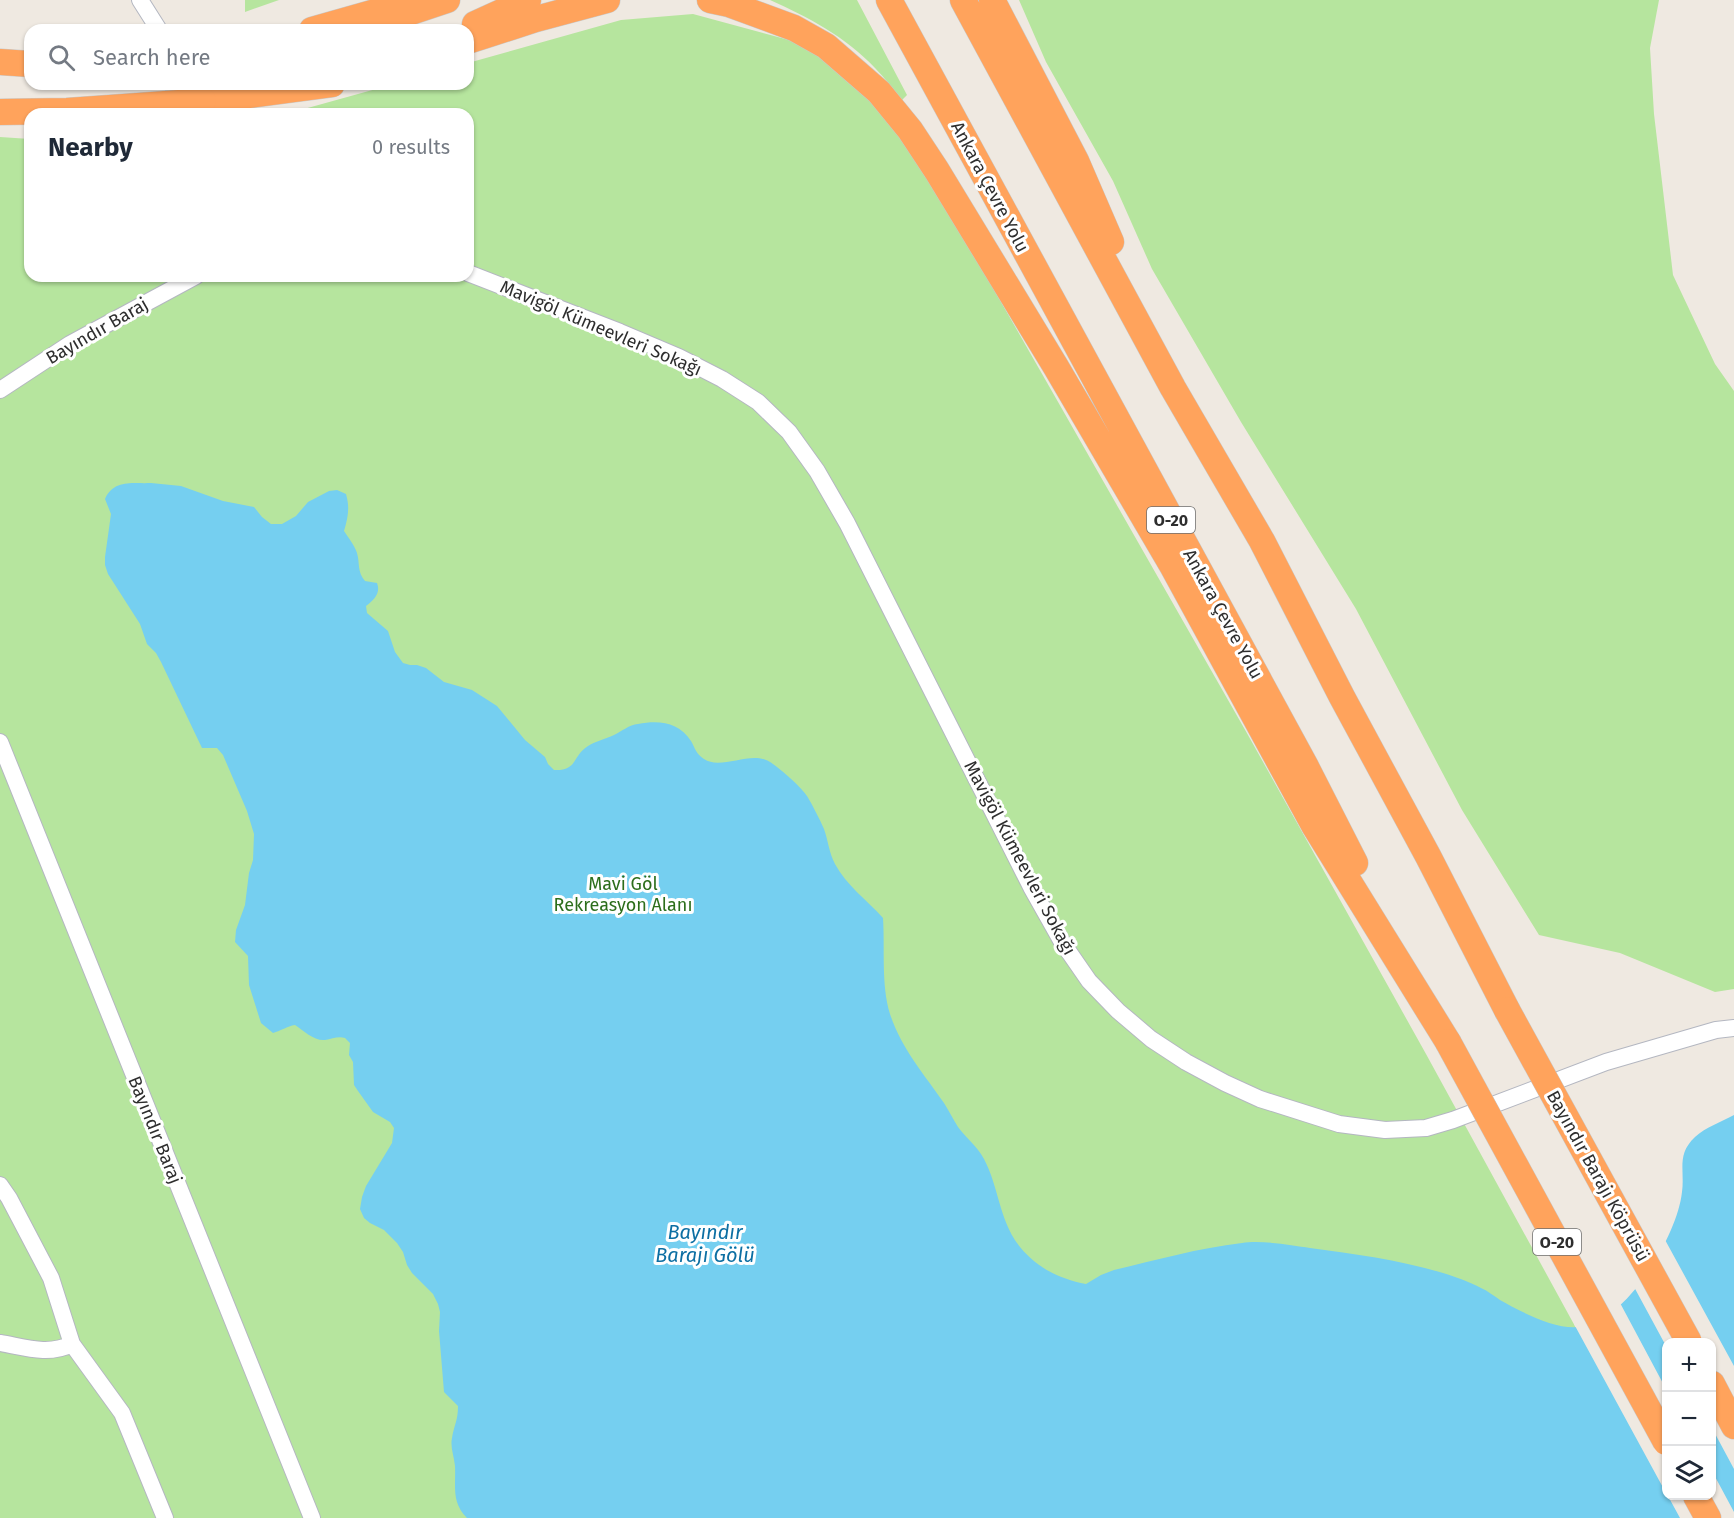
<!DOCTYPE html>
<meta charset="utf-8">
<style>
:root{--surface:#fff;--page:#f6f6f7;--text:#1f2937;--muted:#747a83;--line:#e0e1e3}
body{margin:0;font-family:"Fira Sans",sans-serif;background:var(--page);color:var(--text)}
.controls{position:absolute;right:18px;bottom:18px;display:grid;overflow:hidden;border-radius:12px;box-shadow:0 2px 4px #0004}
.controls button{width:54px;height:54px;display:grid;place-items:center;padding:0;border:0;border-bottom:2px solid var(--line);background:var(--surface);color:var(--text);font:30px sans-serif}
.list{margin:0;padding:0;list-style:none}
h2{display:flex;justify-content:space-between;align-items:center;height:78px;margin:0;padding:0 24px;font-size:26px}
h2 small{font-size:20px;font-weight:400;color:var(--muted)}
.icon{flex:none;width:33px;height:33px;fill:none;stroke:currentColor;stroke-width:2;stroke-linecap:round;stroke-linejoin:round}
.map{position:relative;flex:none;width:1734px;height:1518px;overflow:hidden}
.search{position:absolute;background:var(--surface);box-shadow:0 2px 4px #0004;left:24px;top:24px;width:450px;height:66px;display:flex;align-items:center;gap:15px;box-sizing:border-box;padding:0 21px;border-radius:18px;color:var(--muted);font-size:22px}
.panel{position:absolute;background:var(--surface);box-shadow:0 2px 4px #0004;left:24px;top:108px;width:450px;height:174px;border-radius:18px}
.map>svg:first-child{display:block}
</style>
<div class="map">
<svg width="1734" height="1518" viewBox="0 0 1734 1518">
<rect width="100%" height="100%" fill="#efe9e1"/>
<path fill="#b6e59e" d="M245,0h34l-34,12z
M770,0h87l50,95 -5,5c-9,-11 -17,-22 -27,-32 -29,-31 -67,-51 -105,-68z
M1019,0h640l-9,48 4,66 19,161 42,89 19,27v598l-19,3 -95,-39 -81,-18 -77,-125 -106,-201 -115,-187 -89,-153 -39,-88 -67,-119z
M693,14l96,26 40,22 34,31 34,40 31,41 320,561 178,319 254,464h-1680v-1381l30,2v137h438v-162h-182l108,-30h74v-21l153,-43z"/>
<path fill="#75cff0" fill-rule="evenodd" d="M151,483l30,3 42,15 31,6 8,10 9,7h11l14,-8 12,-14 21,-11 8,-1 9,4c4,14 2,23 -2,37 5,8 10,13 13,22 3,10 0,19 8,28l12,2c4,10 -3,17 -11,23l1,7 21,18 7,21 8,11 7,2h7l9,3 18,14 28,8 25,16 28,34 20,17 3,7 6,6c24,1 18,-14 34,-24 8,-5 17,-7 26,-11 8,-4 15,-10 24,-11 21,-4 41,-2 53,17 4,7 5,13 13,18 16,11 44,-7 62,1 9,3 37,29 41,36 6,10 12,22 17,33 4,11 5,24 11,35 11,21 32,36 48,54 2,31 -2,66 7,96 11,34 34,60 54,89 5,8 9,16 14,24 8,11 19,19 26,32 15,28 15,62 36,88 17,21 40,32 66,37l15,-9 13,-5c42,-10 85,-22 128,-27 19,-3 49,2 68,5 45,6 90,12 133,25 13,4 27,9 38,15 7,3 13,8 19,12 21,12 66,36 89,24 8,-4 17,-8 24,-13 30,-22 65,-82 69,-119 3,-22 -6,-37 13,-55 11,-10 26,-15 39,-22v403h-1267c-16,-16 -11,-32 -12,-52 -1,-10 -5,-19 -3,-28 2,-13 6,-17 6,-32l-14,-14 -5,-61 1,-19 -2,-8 -5,-10 -21,-21 -5,-8 -4,-13 -6,-9 -13,-13 -14,-7 -6,-5 -4,-9 2,-12 4,-11 26,-43 2,-15 -4,-6 -17,-10 -15,-21 -4,-6 -1,-23 -4,-7 1,-12 -5,-5c-7,-2 -13,1 -20,2 -11,1 -21,-9 -30,-15 -8,1 -14,6 -22,8l-12,-10 -12,-38 -1,-29 -13,-14 1,-12 9,-25 4,-32 4,-13 1,-26 -7,-23 -24,-56 -6,-7h-15l-41,-86 -5,-9 -9,-9 -7,-20 -32,-50 -3,-9v-8l6,-43 -6,-15c9,-20 28,-15 46,-16zM1666,1342h46v154h-46z"/>
<path fill="#efe9e1" d="M1664,1238l70,128v103l-22,-41v-86h-46v4l-33,-61 20,-27z
M1619,1301l47,88v104l-92,-169 12,-1 13,-5z
M1712,1471l22,41v6h-54l-12,-22h44z"/>
<g fill="none" stroke-linecap="round" stroke-linejoin="round">
<defs>
<path id="minor" d="M140,0l19,30
M189,84l16,30
M468,273l152,59 59,25 43,22 36,23 31,30 28,39 30,52 184,364 31,55 27,39 29,30 33,28 35,23 39,21 35,16 79,25 46,6 41,-2 27,-8 153,-58 110,-32 18,-2
M0,390l70,-46 126,-68
M0,742l312,776
M0,1185l9,13 42,80 21,66 50,69 43,105
M0,1343c24,4 48,13 72,1"/>
<path id="highway" d="M710,0l19,4 65,24 32,18 53,46 31,38 27,41 119,196 117,200 142,260 133,215
M889,0l416,765 50,98
M963,0l210,388 89,153 80,156 86,159 79,154
M992,0l84,161 35,81
M387,20l60,-20
M475,24l53,-24
M312,30l74,-21 18,-9
M468,41l68,-22 71,-19
M0,62l30,2
M203,101l129,-17
M0,112l67,-1 99,-7
M1712,1384l22,42
M1696,1496l12,22"/>
</defs>
<use href="#minor" stroke="#b4b7c1" stroke-width="18"/>
<use href="#highway" stroke="#c9c9c9" stroke-width="27"/>
<use href="#minor" stroke="#fff" stroke-width="16"/>
<use href="#highway" stroke="#ffa35c" stroke-width="26"/>
<defs>
<path id="highway-bridge" d="M166,104l37,-3
M1507,1010l182,332
M1448,1042l218,400"/>
</defs>
<use href="#highway-bridge" stroke="#c9c9c9" stroke-width="27" stroke-linecap="butt"/>
<use href="#highway-bridge" stroke="#ffa35c" stroke-width="26"/>
</g>
<g text-anchor="middle" dominant-baseline="central" stroke-width="6" stroke-linejoin="round" paint-order="stroke">
<g fill="#fff" stroke="#6d6d6d" stroke-width="1.5">
<rect x="1147" y="507" width="48" height="26" rx="4.5"/>
<rect x="1533" y="1229" width="48" height="26" rx="4.5"/>
</g>
<g font-size="16" font-weight="bold" fill="#2e2e2e">
<text x="1171" y="520">O-20</text>
<text x="1557" y="1242">O-20</text>
</g>
<g font-size="18" fill="#2e2e2e" stroke="#fff">
<text transform="translate(990 187) rotate(62)">Ankara Çevre Yolu</text>
<text transform="translate(601 328) rotate(23)">Mavigöl Kümeevleri Sokağı</text>
<text transform="translate(97 331) rotate(-30)">Bayındır Baraj</text>
<text transform="translate(1223 614) rotate(61)">Ankara Çevre Yolu</text>
<text transform="translate(1020 858) rotate(62)">Mavigöl Kümeevleri Sokağı</text>
<text transform="translate(155 1130) rotate(68)">Bayındır Baraj</text>
<text transform="translate(1598 1176) rotate(61)">Bayındır Barajı Köprüsü</text>
</g>
<g font-size="18" fill="#2c6e1b" stroke="#fff">
<text x="623" y="884">Mavi Göl<tspan x="623" dy="21">Rekreasyon Alanı</tspan></text>
</g>
<g font-size="20" font-style="italic" fill="#0d6fa3" stroke="#fff">
<text x="705" y="1232">Bayındır<tspan x="705" dy="23">Barajı Gölü</tspan></text>
</g>
</g>
</svg>
<div class="controls">
<button>+</button>
<button>−</button>
<button><svg class="icon" aria-label="layers" viewBox="0 0 24 24"><path d="M12 4l9 5-9 5-9-5zM3 14l9 5 9-5"/></svg></button>
</div>
<div class="search"><svg class="icon" aria-label="search" viewBox="0 0 24 24"><circle cx="10" cy="10" r="6"/><path d="M15 15l6 6"/></svg>Search here</div>
<section class="panel">
<h2>Nearby<small>0 results</small></h2>
<ul class="list">
</ul>
</section>
</div>
